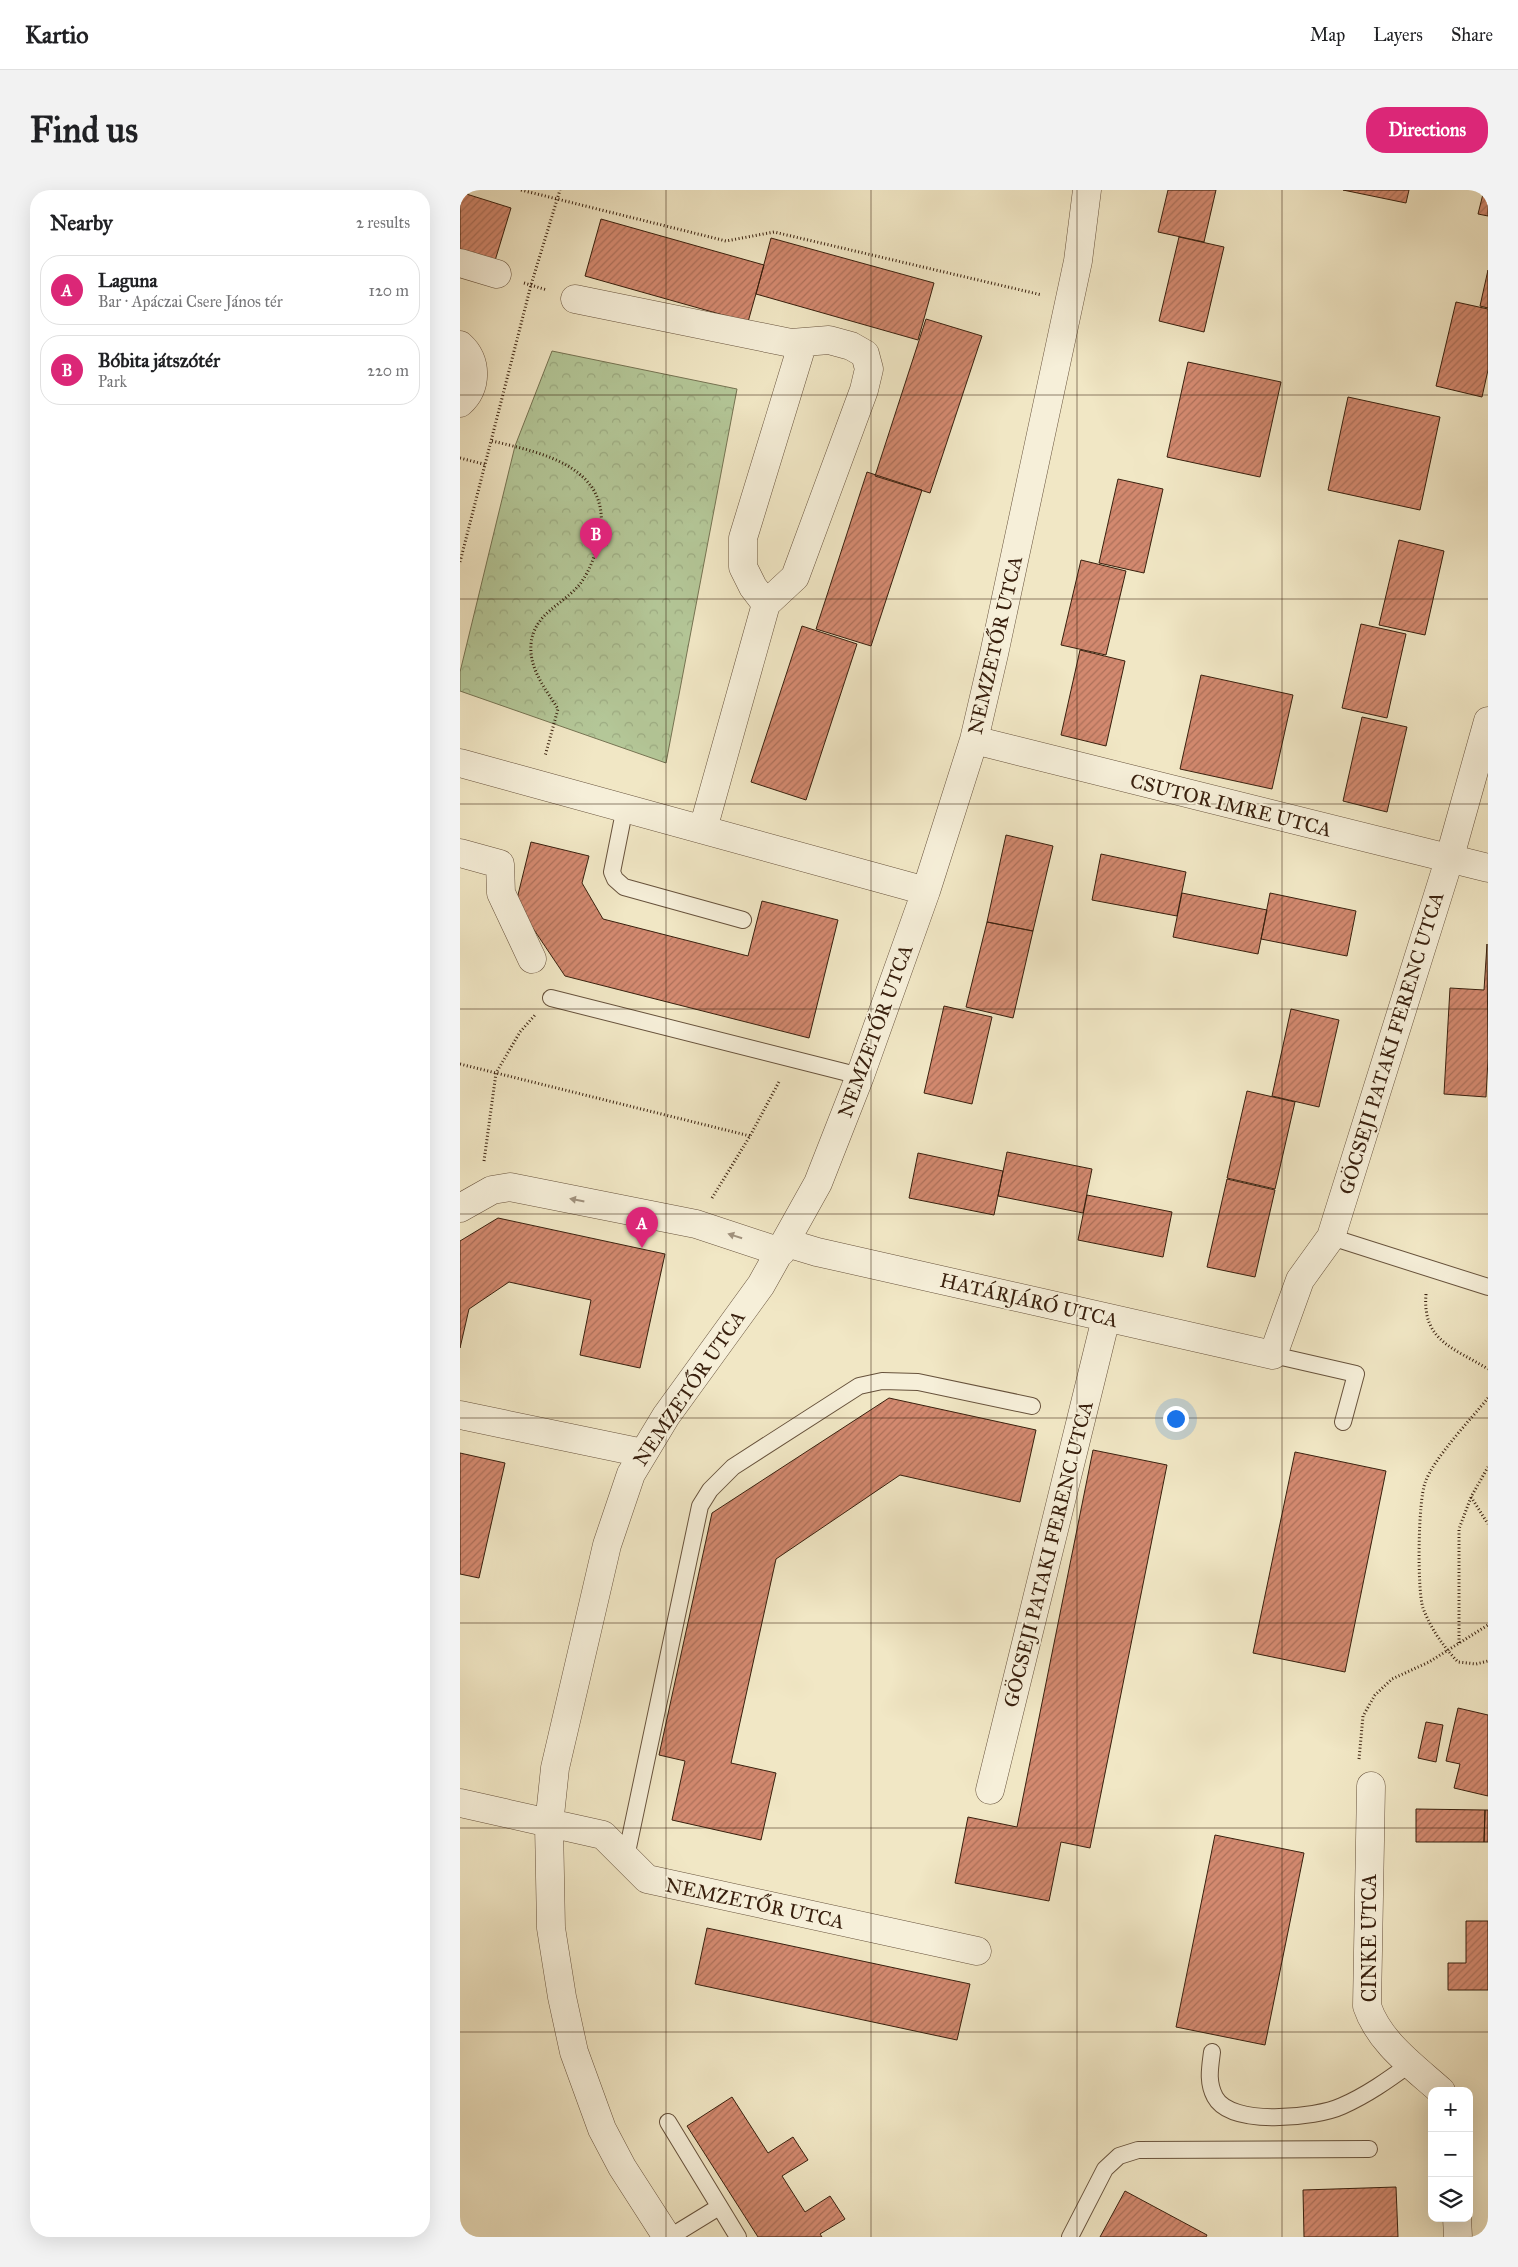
<!DOCTYPE html>
<meta charset="utf-8">
<style>
:root{--surface:#fff;--page:#f2f2f2;--text:#202124;--muted:#757577;--line:#e0e0e0;--accent:#db2777}
body{margin:0;font-family:"IM FELL Great Primer",serif;background:var(--page);color:var(--text)}
.controls{position:absolute;right:15px;bottom:15px;display:grid;overflow:hidden;border-radius:10px;box-shadow:0 5px 20px #0002}
.controls button{width:45px;height:45px;display:grid;place-items:center;padding:0;border:0;border-bottom:1px solid var(--line);background:var(--surface);color:var(--text);font:25px sans-serif}
.you{position:absolute;left:715px;top:1228px;width:18px;height:18px;margin:-12px;border:4px solid #fff;border-radius:50%;background:#1a73e8;box-shadow:0 0 0 8px #1a73e833}
.badge{display:grid;place-items:center;width:32px;height:32px;border-radius:50%;background:var(--accent);color:#fff;font-size:16px;font-weight:700}
.pin{position:absolute;translate:-50% -41px;filter:drop-shadow(0 1px 2px #0008)}
.pin::after{content:'';position:absolute;top:26px;width:18px;height:15px;background:inherit;clip-path:polygon(0 0,100% 0,50% 100%)}
.list{margin:0;padding:0;list-style:none}
h2{display:flex;justify-content:space-between;align-items:center;height:65px;margin:0;padding:0 20px;font-size:21px}
h2 small{font-size:16px;font-weight:400;color:var(--muted)}
.list li{display:grid;grid-template-columns:32px 1fr auto;gap:15px;align-items:center;box-sizing:border-box;height:70px;margin:0 10px 10px;padding:0 10px;border:1px solid var(--line);border-radius:20px}
.list b{display:block;font-size:19px;white-space:nowrap}
.list p{margin:0;font-size:16px;white-space:nowrap;color:var(--muted)}
.list em{font-size:16px;font-style:normal;color:var(--muted)}
.icon{flex:none;width:28px;height:28px;fill:none;stroke:currentColor;stroke-width:2;stroke-linecap:round;stroke-linejoin:round}
.map{position:relative;flex:none;width:1028px;height:2047px;overflow:hidden;border-radius:20px}
header{display:flex;align-items:center;gap:30px;box-sizing:border-box;height:70px;padding:0 25px;background:var(--surface);border-bottom:1px solid var(--line)}
header strong{font-size:24px}
nav{display:flex;gap:28px;margin-inline-start:auto;font-size:18px}
.intro{display:flex;align-items:center;justify-content:space-between;box-sizing:border-box;height:120px;padding:0 30px}
h1{margin:0;font-size:35px}
.button{padding:12px 22px;border-radius:20px;background:var(--accent);color:#fff;font-size:18px;font-weight:700}
main{display:flex;gap:30px;padding:0 30px}
aside{flex:1;background:var(--surface);border-radius:20px;box-shadow:0 5px 20px #0002}
.map>svg:first-child{display:block}
</style>
<header>
<strong>Kartio</strong>
<nav><a>Map</a><a>Layers</a><a>Share</a></nav>
</header>
<div class="intro"><h1>Find us</h1><a class="button">Directions</a></div>
<main>
<aside>
<h2>Nearby<small>2 results</small></h2>
<ul class="list">
<li><span class="badge">A</span><div><b>Laguna</b><p>Bar · Apáczai Csere János tér</p></div><em>120 m</em></li>
<li><span class="badge">B</span><div><b>Bóbita játszótér</b><p>Park</p></div><em>220 m</em></li>
</ul>
</aside>
<div class="map">
<svg width="1028" height="2047" viewBox="0 0 1028 2047">
<defs>
<pattern id="forest-crowns" width="20" height="18" patternUnits="userSpaceOnUse" patternTransform="scale(1.25)"><rect width="20" height="18" fill="#b4c798"/><path d="M2 6a3 3 0 1 1 6 0M12 15a3 3 0 1 1 6 0" fill="none" stroke="#9cab82"/></pattern>
<pattern id="building-hatch" width="6" height="6" patternUnits="userSpaceOnUse" patternTransform="scale(1.25)"><rect width="6" height="6" fill="#d3896f"/><path d="M-1 1l2-2M0 6l6-6M5 7l2-2" fill="none" stroke="#ac705a"/></pattern>
</defs>
<rect width="100%" height="100%" fill="#f1e7c5"/>
<filter id="stains"><feTurbulence type="fractalNoise" baseFrequency=".004" numOctaves="4"/><feColorMatrix values="0 0 0 0 .2 0 0 0 0 .09 0 0 0 0 .02 0 0 0 .5 -.17"/></filter>
<radialGradient id="worn" r=".72"><stop offset=".6" stop-color="#630" stop-opacity="0"/><stop offset="1" stop-color="#630" stop-opacity=".3"/></radialGradient>
<path fill="url(#forest-crowns)" stroke="#767453" d="M92,161l185,38 -71,374 -206,-72v-19l55,-226z"/>
<path fill="url(#building-hatch)" stroke="#39200e" d="M708,0h48l-12,52 -46,-10z
M883,0h66l-3,13z
M1024,0h4v26l-10,-2z
M0,2l51,16 -17,56 -34,-10z
M141,29l163,46 -16,57 -163,-46z
M719,47l45,10 -20,85 -45,-11z
M311,48l163,45 -16,57 -162,-46z
M1028,80v38l-8,-2z
M996,112l32,7v61l-6,27 -46,-11z
M466,129l56,17 -52,157 -55,-17z
M728,172l93,20 -21,95 -93,-20z
M888,207l92,20 -20,93 -92,-20z
M407,282l55,18 -51,156 -55,-17z
M658,289l45,10 -19,84 -45,-10z
M939,350l45,11 -19,84 -46,-10z
M621,370l45,11 -20,84 -45,-10z
M901,434l45,10 -19,84 -45,-10z
M342,436l55,18 -51,156 -55,-18z
M620,460l45,11 -19,85 -45,-11z
M741,485l92,20 -21,94 -92,-20z
M902,527l45,10 -20,85 -44,-11z
M546,645l47,11 -20,85 -46,-9z
M71,652l58,14 -7,27 21,36 145,37 14,-55 76,19 -29,118 -244,-62 -49,-73z
M641,664l85,18 -9,44 -85,-16z
M722,703l85,17 -9,44 -85,-17z
M810,703l86,18 -9,45 -86,-17z
M527,732l46,9 -20,87 -47,-11z
M1027,754l1,115 -2,38 -42,-3 6,-106 34,2z
M484,816l48,11 -20,87 -48,-11z
M831,819l48,11 -20,87 -47,-11z
M787,901l48,11 -20,87 -48,-11z
M547,962l85,17 -9,44 -85,-17z
M458,963l85,18 -9,44 -85,-17z
M767,989l48,11 -20,87 -48,-10z
M627,1005l85,17 -9,45 -85,-17z
M38,1028l167,36 -25,114 -60,-13 11,-55 -82,-18 -40,27 -9,39v-107z
M429,1208l147,32 -16,72 -120,-27 -124,84 -45,204 45,10 -15,67 -89,-20 13,-59 -26,-6 53,-242z
M633,1260l74,15 -77,383 -29,-6 -12,59 -94,-18 13,-66 49,10z
M835,1262l91,19 -41,201 -92,-19z
M0,1263l45,10 -26,115 -19,-4z
M998,1518l30,7v81l-34,-8 6,-24 -14,-3z
M966,1532l17,3 -7,37 -18,-4z
M956,1619l69,1 -1,32h-68z
M1025,1620h3v32h-4z
M755,1645l89,18 -39,192 -89,-18z
M1006,1731h22v69h-40v-27h18z
M247,1738l263,56 -13,56 -262,-56z
M272,1907l36,56 25,-16 15,23 -26,16 23,36 25,-16 15,23 -25,15 2,3h-64l-71,-111z
M936,1997l2,50h-94l-1,-47z
M665,2001l82,44 -1,2h-106z"/>
<g fill="none" stroke-linecap="round" stroke-linejoin="round">
<defs>
<path id="service" d="M165,617l-13,65 3,7 9,8 119,33
M91,808l309,78
M871,1047l157,50
M813,1165l83,19 -13,48
M166,1667l74,-351 10,-16 23,-23 126,-81 23,-5 36,1 114,24
M752,1862c-2,16 -5,30 3,45 16,30 101,21 127,9 25,-11 46,-26 68,-42
M208,1932l70,115
M210,2047l49,-30
M610,2047l35,-68 14,-13 19,-6 231,-1"/>
<path id="minor" d="M0,73l37,11
M115,109l216,44 38,-3 22,6 14,8 4,15 -5,21 -69,187 -29,27 -63,225
M0,155c18,16 17,43 0,58
M306,414l-13,-17 -10,-20v-29l60,-196
M514,550l514,128
M0,573l466,128
M0,663l40,11 1,29 31,66
M0,1018l32,-18 18,-3 186,37 85,28
M327,1053l30,9 456,103 27,-75 31,-43 118,-377 39,-139
M0,1225l183,38
M911,1596l-4,220c12,36 46,60 74,85
M530,1600l116,-472
M0,1613l143,32 44,44 330,72
M997,2028l1,19
M207,2047l-45,-70 -20,-38 -28,-77 -12,-55 -11,-69 -2,-103 6,-57 52,-223 24,-71 35,-58 95,-131 57,-102 42,-107 66,-185 48,-151 20,-86 84,-393 9,-71"/>
</defs>
<use href="#service" stroke="#67523c" stroke-width="18"/>
<use href="#minor" stroke="#67523c" stroke-width="29"/>
<path stroke="#39200e" stroke-width="3" stroke-dasharray="1 2.5" stroke-linecap="butt" d="M61,0l205,51 48,-9 268,63
M64,93l23,7
M32,251c51,12 120,26 108,94 -3,16 -10,36 -20,49 -17,21 -46,29 -49,60 -2,25 14,44 27,65l-13,47
M0,268l27,7
M0,372l71,-277 29,-95
M0,874l290,72
M24,971l12,-88 24,-41 15,-17
M252,1008l38,-62 30,-56
M966,1104c-4,47 28,54 62,75
M1028,1208c-17,21 -55,61 -63,85 -7,19 -8,107 -2,125 8,21 20,38 35,54l18,2 12,-3
M1011,1307l17,27
M999,1453v-114l12,-32 17,-30
M899,1569l4,-43 12,-21 17,-16 37,-17 59,-37"/>
<use href="#service" stroke="#f6efd9" stroke-width="16"/>
<use href="#minor" stroke="#f6efd9" stroke-width="28"/>
</g>
<defs><path id="oneway-solid" d="M-6-.8H1V-3.2L6.5 0L1 3.2V.8H-6Z" transform="scale(1.25)"/></defs>
<g fill="#a1927e">
<use href="#oneway-solid" transform="translate(117 1010) rotate(-169)"/>
<use href="#oneway-solid" transform="translate(275 1046) rotate(-162)"/>
</g>
<path fill="none" stroke="#39200e" stroke-width="1" stroke-opacity="0.55" d="M206,0v2047M411,0v2047M617,0v2047M822,0v2047M0,205h1028M0,409h1028M0,614h1028M0,819h1028M0,1024h1028M0,1228h1028M0,1433h1028M0,1638h1028M0,1842h1028"/>
<g text-anchor="middle" dominant-baseline="central" stroke-width="4" stroke-linejoin="round" paint-order="stroke">
<g font-size="20" fill="#39200e" stroke="#f6efd9">
<text transform="translate(535 455) rotate(-77)">NEMZETŐR UTCA</text>
<text transform="translate(771 615) rotate(14)">CSUTOR IMRE UTCA</text>
<text transform="translate(415 841) rotate(-70)">NEMZETŐR UTCA</text>
<text transform="translate(931 853) rotate(-73)">GÖCSEJI PATAKI FERENC UTCA</text>
<text transform="translate(569 1110) rotate(13)">HATÁRJÁRÓ UTCA</text>
<text transform="translate(229 1198) rotate(-56)">NEMZETŐR UTCA</text>
<text transform="translate(588 1364) rotate(-76)">GÖCSEJI PATAKI FERENC UTCA</text>
<text transform="translate(295 1713) rotate(12)">NEMZETŐR UTCA</text>
<text transform="translate(909 1748) rotate(-90)">CINKE UTCA</text>
</g>
</g>
<rect width="100%" height="100%" filter="url(#stains)"/>
<rect width="100%" height="100%" fill="url(#worn)"/>
</svg>
<div class="controls">
<button>+</button>
<button>−</button>
<button><svg class="icon" aria-label="layers" viewBox="0 0 24 24"><path d="M12 4l9 5-9 5-9-5zM3 14l9 5 9-5"/></svg></button>
</div>
<div class="you"></div>
<div class="pin badge" style="left:182px;top:1058px">A</div>
<div class="pin badge" style="left:136px;top:369px">B</div>
</div>
</main>
